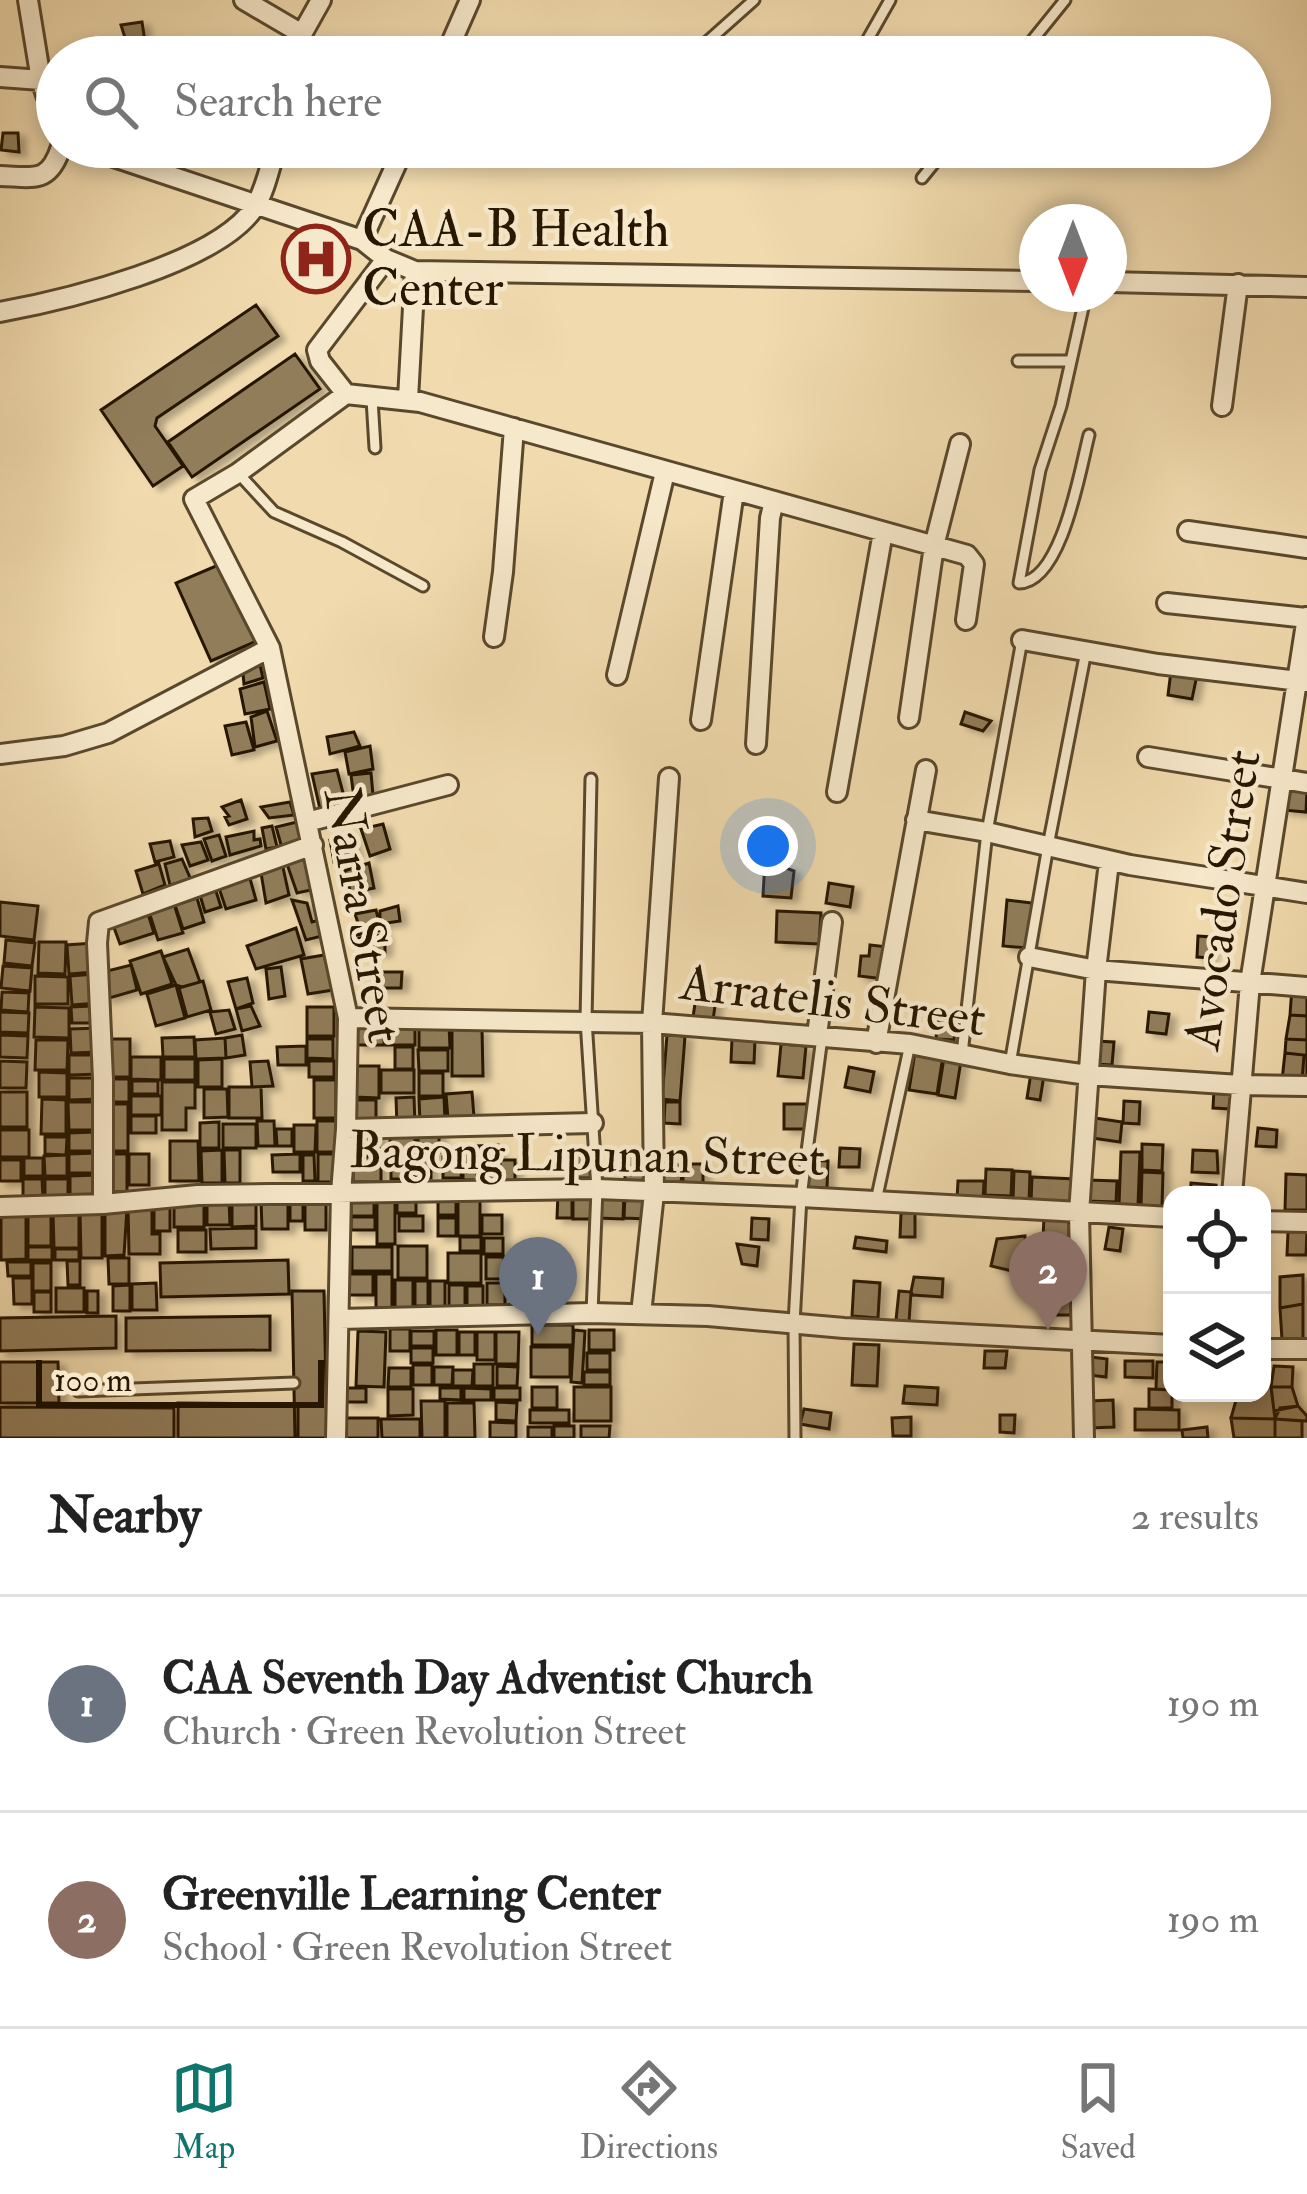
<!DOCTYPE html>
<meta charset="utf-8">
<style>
:root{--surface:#fff;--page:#f6f6f6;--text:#222;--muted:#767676;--line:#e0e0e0;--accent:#0f766e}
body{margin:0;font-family:"IM FELL Double Pica",serif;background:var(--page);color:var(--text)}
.controls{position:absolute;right:36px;bottom:36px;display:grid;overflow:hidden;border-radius:24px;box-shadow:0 6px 18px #0003}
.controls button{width:108px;height:108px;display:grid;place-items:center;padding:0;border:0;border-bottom:3px solid var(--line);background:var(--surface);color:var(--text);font:60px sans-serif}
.compass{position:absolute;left:1019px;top:204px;width:108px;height:108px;border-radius:50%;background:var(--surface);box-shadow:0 6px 18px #0003;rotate:180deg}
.scale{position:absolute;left:36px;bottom:30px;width:288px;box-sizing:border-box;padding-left:12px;border:6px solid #281700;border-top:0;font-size:33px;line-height:42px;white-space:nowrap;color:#281700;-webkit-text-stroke:9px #f6e8ca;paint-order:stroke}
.you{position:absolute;left:768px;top:846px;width:42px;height:42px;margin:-30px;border:9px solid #fff;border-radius:50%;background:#1a73e8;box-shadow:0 0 0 18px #1a73e833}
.badge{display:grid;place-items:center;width:78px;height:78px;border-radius:50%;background:var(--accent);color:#fff;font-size:39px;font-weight:700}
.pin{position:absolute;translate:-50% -99px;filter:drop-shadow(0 3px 6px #0008)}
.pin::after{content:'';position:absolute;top:63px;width:42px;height:36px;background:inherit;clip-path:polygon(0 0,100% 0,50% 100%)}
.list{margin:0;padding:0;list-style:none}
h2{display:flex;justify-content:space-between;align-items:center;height:156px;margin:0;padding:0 48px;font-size:51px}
h2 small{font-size:39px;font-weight:400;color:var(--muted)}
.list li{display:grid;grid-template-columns:78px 1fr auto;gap:36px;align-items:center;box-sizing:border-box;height:216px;padding:0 48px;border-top:3px solid var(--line)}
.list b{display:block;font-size:45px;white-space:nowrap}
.list p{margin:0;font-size:39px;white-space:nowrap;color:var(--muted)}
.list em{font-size:39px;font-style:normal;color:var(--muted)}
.icon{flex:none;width:66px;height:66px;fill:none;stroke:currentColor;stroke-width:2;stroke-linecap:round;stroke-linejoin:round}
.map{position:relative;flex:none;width:1307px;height:1438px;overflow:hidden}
.search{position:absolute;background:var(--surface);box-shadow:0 6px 18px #0003;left:36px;right:36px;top:36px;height:132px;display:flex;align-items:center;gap:30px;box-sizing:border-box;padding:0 42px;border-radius:66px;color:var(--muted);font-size:45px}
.sheet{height:588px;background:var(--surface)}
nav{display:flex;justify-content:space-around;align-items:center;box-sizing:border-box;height:168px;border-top:3px solid var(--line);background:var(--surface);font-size:33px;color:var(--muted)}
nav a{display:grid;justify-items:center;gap:6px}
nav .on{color:var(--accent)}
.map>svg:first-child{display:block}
</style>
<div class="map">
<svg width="1307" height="1438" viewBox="0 0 1307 1438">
<defs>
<filter id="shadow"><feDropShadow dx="7" dy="4" stdDeviation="3" flood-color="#0004"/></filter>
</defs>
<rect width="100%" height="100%" fill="#f1dbae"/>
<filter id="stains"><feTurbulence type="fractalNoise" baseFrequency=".00167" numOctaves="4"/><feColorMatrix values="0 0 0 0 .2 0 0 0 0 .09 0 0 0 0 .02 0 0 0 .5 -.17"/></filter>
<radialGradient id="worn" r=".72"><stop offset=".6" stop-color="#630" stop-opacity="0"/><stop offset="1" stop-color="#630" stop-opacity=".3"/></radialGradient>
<path fill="#917d5a" stroke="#281700" stroke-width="3" filter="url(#shadow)" d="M142,22l3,20 -18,2 -6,-19z
M3,133h15l1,19 -18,-2z
M256,305l22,31 -121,82 -2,8 28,40 -30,20 -52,-76z
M295,354l25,35 -128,88 -24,-35z
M223,563l34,78 -46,20 -35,-78z
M258,657l5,21 -19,6 -2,-20z
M1171,671l26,4 -5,24 -24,-4z
M264,682l6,27 -25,5 -5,-25z
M267,711l10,30 -22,6 -4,-30z
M965,712l26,9 -8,10 -22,-7z
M246,722l8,28 -22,5 -7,-29z
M354,732l6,14 -30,8 -3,-17z
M370,746l3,23 -24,5 -4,-22z
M337,770l9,34 -26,5 -8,-35z
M371,773l2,22 -19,4 -3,-24z
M1285,787l22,2 -1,23 -23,-2z
M241,800l6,19 -18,6 -4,-8 4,-1 -7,-9z
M290,802l4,13 -25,3 -8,-11z
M208,818l4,13 -17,6 -2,-18z
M301,821l6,20 -25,7 -6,-21z
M383,824l7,25 -20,7 -9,-27z
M272,826l5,21 -11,2 -4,-21z
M254,831v9l6,-1 1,7 -31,9 -4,-18z
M219,835l7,21 -14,5 -8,-22z
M350,835l6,19 -22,8 -4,-22z
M170,841l4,16 -19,5 -5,-18z
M201,842l7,18 -18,6 -8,-21z
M310,856l10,32 -23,5 -10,-29z
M182,859l9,21 -21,5 -5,-21z
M765,860l29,11 -3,27 -28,-2z
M282,863l7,32 -23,8 -6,-36z
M369,863l5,25 -23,5 -7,-22z
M159,864l6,21 -22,9 -7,-23z
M249,875l7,25 -30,9 -8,-24z
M829,883l24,4 -3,20 -24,-4z
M215,888l6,19 -16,5 -6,-20z
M197,898l7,24 -21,7 -8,-24z
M292,900l15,3 5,19 15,-4 3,16 -24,6z
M1007,900l25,3 -4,45 -25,-2z
M0,902l38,4 -4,34 -34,-4z
M174,904l9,29 -25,7 -9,-28z
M398,906l2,15 -20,3v-13z
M376,910l5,20 -29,6 -3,-9 10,-1 -4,-12z
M777,911l44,2 -2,31 -43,-2z
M148,914l6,19 -34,11 -7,-19z
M296,928l8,27 -48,14 -9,-23z
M385,935v17l-25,1 -1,-15z
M1198,936l13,1 -1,21 -13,-1z
M6,940l29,3 -3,23 -28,-3z
M39,942h27l-1,32 -27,-1z
M93,943l2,29 -26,2 -2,-29z
M870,945l18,2 -3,32 -26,-3 2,-20h8z
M188,949l12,33 -18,5 -6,-2 -13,-28z
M161,951l11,33 -31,10 -11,-33z
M324,955l9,35 -25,4 -7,-35z
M131,965l6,25 -31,9 -7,-26z
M3,966l29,2 -2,23 -29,-3z
M281,967l4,29 -16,3 -3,-30z
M379,972h23l-1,16h-24z
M96,974l2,29 -26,2 -2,-29z
M35,976l33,1v27h-33z
M247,978l6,25 -17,6 -8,-27z
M203,981l8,29 -24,7 -8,-29z
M176,985l9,33 -29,8 -9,-32z
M1292,987l15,1v28l-17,-1z
M2,992l27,1 -1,19 -27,-2z
M696,997l20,2 -3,21 -20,-3z
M92,1006v17h-20l-1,-16z
M251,1006l9,20 -18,5 -6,-22z
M35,1007l34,1v30l-35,-1z
M307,1007h27v29h-27z
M229,1010l6,19 -19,5 -6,-22z
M0,1012l29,1 -1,20 -28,-1z
M1149,1012l20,2 -3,20 -19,-2z
M938,1013l18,2 -2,25 -18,-1z
M1290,1015l17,1v24l-21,-1z
M357,1021h27v24h-27z
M387,1023h28v22h-28z
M419,1025h30l1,23h-31z
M100,1028v24l-29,1 -1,-24z
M452,1029h30l1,47h-31z
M0,1035l28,1 -1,22 -27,-1z
M242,1035l3,20 -19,3 -1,-20z
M667,1035l18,1 -5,65 -18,-2z
M194,1037l1,20h-32l-1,-19z
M225,1038l1,20 -30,1 -1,-19z
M732,1038l23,1 -1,24 -23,-1z
M111,1039h19v38h-19z
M307,1039h26v20l-26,-1z
M1286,1039l21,1v41h-5l2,-26 -19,-2z
M36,1040h32l-1,30h-32z
M1095,1041l19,1 -2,23 -18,-1z
M781,1044l25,2 -3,32 -25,-2z
M306,1046v19h-28l-1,-18z
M395,1047h18v22h-18z
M418,1050h30v21h-29z
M915,1052l28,4 -6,38 -28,-4z
M1285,1053l19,2 -2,26 -20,-1z
M69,1055h32v19l-32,1z
M131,1057h30v23l-30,-1z
M944,1058l17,3 -6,37 -17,-3z
M164,1059h31v21h-31z
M222,1059v28h-24v-27z
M0,1061l27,1 -1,26h-26z
M268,1061l5,25 -21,1 -2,-25z
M309,1061h25v16h-25z
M355,1066h24v32l-24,-1z
M849,1067l25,5 -4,20 -25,-5z
M381,1070h33v23h-33z
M39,1072l28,1v24h-28z
M419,1073h24v23h-24z
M1031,1073l13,2 -4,25 -13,-2z
M69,1078h30v21l-30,1z
M110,1079h19v23h-19z
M314,1080h22v38h-22z
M132,1081h26v13h-26z
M162,1082h33v26h-9v22h-24z
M229,1087h32l1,31h-33z
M204,1089h23l1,28 -24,1z
M1214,1089l18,1 -1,19 -18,-1z
M0,1092h27v35h-27z
M472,1092l2,25 -26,2 -2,-25z
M131,1096h30v19h-30z
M414,1097l1,28 -18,1 -1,-28z
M444,1097l1,24 -25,1 -1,-23z
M42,1099l24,1v34h-25z
M352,1100h24v27l-24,1z
M1124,1101l16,1 -1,22 -16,-1z
M68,1102h29l1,28h-29z
M665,1102h15v22l-16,-1z
M104,1104h24v47h-24z
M784,1104h23v25h-23z
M131,1116h25v17h-25z
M1095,1118l27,4 -2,20 -28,-4z
M257,1121h17l1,25h-17z
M317,1121h21v31h-21z
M219,1122v26h-19v-25z
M223,1124h33v24h-33z
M294,1125h22l-1,27h-21z
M390,1128l25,1v24l-25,-1z
M418,1128h21v24h-21z
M1258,1128l19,2 -1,17 -20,-1z
M276,1129h16v17h-15z
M0,1130h29v27h-29z
M353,1131h26v24h-26z
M95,1132v19h-26v-18z
M45,1137h22l-1,18 -21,-1z
M170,1141h28l1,40h-29z
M1142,1144l21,1 -1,26 -20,-1z
M498,1145v36h-20v-35z
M840,1148l20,1 -1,18h-20z
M222,1150v33h-20l-1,-32z
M224,1150h16v33h-15z
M576,1150h15v28h-14z
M1193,1150l24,1 1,22 -26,-1z
M477,1152v28h-14v-27z
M1121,1152h19l-2,53h-19z
M98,1153v20h-29v-19z
M625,1153h22v31l-22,-1z
M107,1154h20v38h-20z
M129,1154h20v31h-20z
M300,1154v18h-27l-1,-17z
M318,1154h16v28h-16z
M67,1155v21h-22l-1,-20z
M303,1155h11l1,26h-12z
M413,1155h18v23h-18z
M391,1156h20v23h-20z
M353,1157h28v25h-28z
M443,1157h19l-1,21h-18z
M24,1158h19v18h-19z
M0,1160h21v21h-21z
M500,1160h15v21h-15z
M807,1160l21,1 -1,27h-20z
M658,1164l24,1 -1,22 -24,-1z
M683,1164h20v23h-20z
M986,1169l26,1 -1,26 -26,-1z
M1014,1171l16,1 -1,30 -16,-1z
M1142,1172l21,1 -1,34 -21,-1z
M1286,1174l21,1v35h-22z
M99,1175v19l-29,1v-19z
M1032,1177l43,2 -1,26 -43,-1z
M23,1179h19l1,19 -20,1z
M45,1179h23v18h-23z
M1087,1180l30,1 -1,21 -29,-1z
M958,1181h26l-1,19 -26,-1z
M1191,1183l25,2 -1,10h-25z
M573,1192h23l-1,27h-22z
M599,1192l25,1 -1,26 -25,-1z
M397,1193h19v20h-19z
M438,1193h18v22h-18z
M558,1193h14v25h-15z
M625,1193l22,1v25l-23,-1z
M351,1194h23v22h-23z
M377,1194h18v50h-18z
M290,1196h13v25h-13z
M458,1197h22v39h-22z
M288,1199v30h-26l-1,-29z
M326,1199v31h-21v-30z
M232,1200h24v26l-24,1z
M207,1201h22l1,24h-23z
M174,1203h30v24h-30z
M170,1205v26h-16v-25z
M128,1206h24v28h8v20h-31z
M105,1208h22l-3,47 -19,1z
M102,1211v47h-21l-1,-46z
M53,1212h26v36h-25z
M901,1213h14v24h-15z
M1,1215h25v44l-25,1z
M28,1215h23v31h-23z
M482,1215h20v19h-20z
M399,1216h24v15h-24z
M351,1217h24v13h-24z
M1044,1217l25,1v21l-26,-1z
M438,1218h18v18h-18z
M752,1218l17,1 -1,21 -17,-1z
M1109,1227l14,2 -3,22 -15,-2z
M256,1228v20l-45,1 -1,-20z
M178,1230h28v22h-28z
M1307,1231l-1,24h-19l1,-23z
M1025,1236l4,39 -38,-9 6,-27z
M460,1237h21v14h-21z
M856,1237l31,4 -1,11 -32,-4z
M484,1238h19v16h-19z
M737,1244l22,3 -2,19 -15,-2z
M398,1246h29v32h-29z
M28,1247h24v13h-24z
M352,1247h40v24h-40z
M55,1249h24v11h-24z
M448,1253h33v30h-33z
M486,1257h18v22h-18z
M108,1258h21v26h-20z
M288,1260l1,34 -128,3 -1,-34z
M67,1261h13v24h-12z
M7,1262h24v14h-23z
M33,1263h18v28h-18z
M349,1274h24v21h-24z
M376,1274h16v34h-16z
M1303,1275v29l-23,4v-31z
M914,1277l29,2 -1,18 -29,-2 -2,-3z
M13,1278h19v26h-18z
M395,1280h18v29h-18z
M415,1281h13v25h-13z
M430,1281h15v27h-15z
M854,1281l26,2 -2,35 -26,-2z
M156,1283l1,27h-25v-26z
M487,1283h18v22h-18z
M130,1285v26h-17v-25z
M449,1285h16v23h-16z
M467,1286h16v22h-16z
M1054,1287h17v28h-17z
M56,1288h28v24h-28z
M87,1291h11v22h-11z
M292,1291h32l3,147h-32z
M899,1291l12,1 -2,30 -13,-2z
M34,1292h17v20h-17z
M1303,1304v36h-21l-2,-32z
M116,1316v32l-116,3v-33z
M270,1316v34l-144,1v-33z
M532,1325h41v20h-41z
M390,1329h20v22h-20z
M436,1330h21v25h-21z
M574,1330l11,1 -3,52 -11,-1z
M589,1330h25v20h-25z
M358,1331l28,1 -2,55 -28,-1z
M411,1331h23v15h-23z
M459,1332h16v23h-16z
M477,1332h18v28h-18z
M496,1332h23l-1,32h-22z
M854,1344l25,1 -2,41 -25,-1z
M531,1347h39v30h-39z
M411,1348h22v15h-22z
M985,1351h22l-2,17h-21z
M587,1353h23v17h-23z
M1091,1357l16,2 -1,18 -17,-2z
M1125,1361h28v17l-28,-1z
M0,1362h58l1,41h-59z
M1157,1362h15v28l-16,-1z
M474,1364h19v22h-19z
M413,1365h19v20h-19z
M497,1366l21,1 -1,19h-20z
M1274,1366l19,1 -1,20h-21z
M434,1367h19l-1,18h-18z
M389,1368h22v19h-23z
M453,1370h20l-1,16h-19z
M584,1372h26v13h-26z
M1262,1378h8l5,41 -44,-1 7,-25h24z
M905,1386l33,2 -1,17 -34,-2z
M532,1387h25v21h-25z
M574,1387h37v34h-37z
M1271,1387h21l6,19 -24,5z
M345,1388h21v14h-21z
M440,1388h21v12l-21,-1z
M464,1388l27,1v11h-27z
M494,1388h26v12h-26z
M388,1389h25v26l-25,1z
M1149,1389l23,1v18h-23z
M1113,1400l1,27 -23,1 -1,-27z
M421,1401h24v37h-23z
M496,1402l21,1 -1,18 -20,-1z
M178,1403l120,1v34h-120z
M447,1403h27l1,35h-28z
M1298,1406l9,10v5l-32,-2 5,-11z
M0,1407l174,1v30h-174z
M804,1409l27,4 -2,16 -29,-5z
M1135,1409l44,1v20h-44z
M530,1410h39v13h-39z
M1000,1415h15l-1,18 -14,-1z
M911,1417v19h-18l-1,-18z
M342,1418h36v20h-36z
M1231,1418l44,1v19h-41z
M381,1419h39v19h-38z
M1275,1419l27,2v17h-27z
M490,1422l26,1v15h-26z
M554,1426h20v12h-20z
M581,1426h29l-1,12h-28z
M528,1427h24v11h-24z
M1207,1427l1,11h-25l-1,-8z"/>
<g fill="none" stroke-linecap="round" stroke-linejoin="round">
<defs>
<path id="service" d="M690,57l64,-57
M852,57l12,-11 26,-46
M1019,57l46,-57
M582,152l6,-5
M922,178l25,-31
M1086,294l-25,112 -21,64 -21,113c43,-1 61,-113 70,-148
M1018,361h53
M372,399l3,49
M238,473l36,39 68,30 81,44
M591,779l-5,241 11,169 -5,124
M962,1054l25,-222 35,-192
M1010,1064l38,-218 38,-195
M876,1201l34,-157
M78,1391l216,-8
M795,1438l-1,-115 7,-126 21,-160"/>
<path id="minor" d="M28,0l13,80 16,47
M244,0l58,34 3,23
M302,34l19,-34
M445,57l25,-57
M0,77l41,3
M84,147l278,93 24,19 29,12 622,10
M0,176c34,1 49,8 61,-29
M362,240l42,-93
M386,259l-69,91 3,11 26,33 74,8 547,153 7,9 -8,56
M1109,282l198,5
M0,312c65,-12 216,-48 254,-104 11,-16 16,-42 22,-61
M408,399l7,-128
M1222,406l16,-122
M1188,531l119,17
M1167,603l140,15
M494,637l9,-65 11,-144
M1022,640l136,24 149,18
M617,675l48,-203
M909,718l25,-172 26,-102
M701,720l33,-229
M756,744l14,-226 4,-17
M0,754l64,-8 44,-13 162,-85
M1148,757l159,26
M837,792l46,-260
M916,820l71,12 143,33 177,28
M307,822l141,-37
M1029,957l67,13 211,17
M348,1018l304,5 258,21 100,20 78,11 152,10 67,1
M817,1035l15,-113
M876,1043l50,-273
M346,1129l247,-6
M1232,1195l18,-212 57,-366
M103,1204v-125l-6,-136 2,-21 214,-77
M0,1207l103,-3 95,-9 399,-6 204,8 371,20
M1262,1221l45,1
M641,1314l13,-121 -2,-170 17,-245
M339,1319l253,-6 116,3 136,12 328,17
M1262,1349h45
M336,1438l5,-245 5,-64 2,-111 -78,-370 -76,-149 44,-26 108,-79
M1084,1438l-5,-225 17,-243 13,-108"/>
</defs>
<use href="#service" stroke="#5a482c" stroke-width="15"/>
<use href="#minor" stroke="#5a482c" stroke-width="24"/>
<use href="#service" stroke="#f6e8ca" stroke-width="9"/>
<use href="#minor" stroke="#f6e8ca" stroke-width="18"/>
</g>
<defs>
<symbol id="hospital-ring" viewBox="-11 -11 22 22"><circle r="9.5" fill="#f6e8ca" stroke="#8f2418" stroke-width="1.5"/><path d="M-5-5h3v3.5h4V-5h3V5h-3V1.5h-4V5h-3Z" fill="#8f2418"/></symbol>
</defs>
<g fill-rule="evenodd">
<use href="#hospital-ring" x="278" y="221" width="76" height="76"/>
</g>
<g text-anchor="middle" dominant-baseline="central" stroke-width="9" stroke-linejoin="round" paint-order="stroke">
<g font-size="51" fill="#281700" stroke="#f6e8ca" text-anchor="start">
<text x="362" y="230">CAA-B Health<tspan x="362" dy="59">Center</tspan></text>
</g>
<g font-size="51" fill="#281700" stroke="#f6e8ca">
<text transform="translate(1223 900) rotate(-82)">Avocado Street</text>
<text transform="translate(363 915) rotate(80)">Narra Street</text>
<text transform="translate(833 1001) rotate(7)">Arratelis Street</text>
<text transform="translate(587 1155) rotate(1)">Bagong Lipunan Street</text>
</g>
</g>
<rect width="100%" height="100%" filter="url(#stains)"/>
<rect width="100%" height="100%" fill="url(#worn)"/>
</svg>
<div class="controls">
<button><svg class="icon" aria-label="locate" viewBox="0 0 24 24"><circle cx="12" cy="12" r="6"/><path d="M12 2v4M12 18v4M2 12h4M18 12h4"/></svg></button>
<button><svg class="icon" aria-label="layers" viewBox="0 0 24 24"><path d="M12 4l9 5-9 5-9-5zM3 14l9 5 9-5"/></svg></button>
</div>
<svg class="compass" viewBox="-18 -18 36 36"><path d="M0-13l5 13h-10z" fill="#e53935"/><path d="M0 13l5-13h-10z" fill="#767676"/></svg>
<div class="scale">100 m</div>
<div class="you"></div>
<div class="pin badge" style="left:538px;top:1336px;background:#6b7280">1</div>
<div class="pin badge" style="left:1048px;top:1330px;background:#8d6e63">2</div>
<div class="search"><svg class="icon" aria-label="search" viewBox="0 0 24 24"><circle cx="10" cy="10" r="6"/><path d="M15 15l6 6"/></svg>Search here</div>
</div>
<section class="sheet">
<h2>Nearby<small>2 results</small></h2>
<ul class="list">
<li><span class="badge" style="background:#6b7280">1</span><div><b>CAA Seventh Day Adventist Church</b><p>Church · Green Revolution Street</p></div><em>190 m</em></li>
<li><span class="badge" style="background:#8d6e63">2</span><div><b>Greenville Learning Center</b><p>School · Green Revolution Street</p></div><em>190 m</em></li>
</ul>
</section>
<nav>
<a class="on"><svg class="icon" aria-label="map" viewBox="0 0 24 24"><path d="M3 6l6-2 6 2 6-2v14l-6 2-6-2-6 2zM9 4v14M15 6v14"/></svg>Map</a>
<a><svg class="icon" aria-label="directions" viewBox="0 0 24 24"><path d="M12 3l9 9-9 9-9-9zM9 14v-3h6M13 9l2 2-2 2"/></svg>Directions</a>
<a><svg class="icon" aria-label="saved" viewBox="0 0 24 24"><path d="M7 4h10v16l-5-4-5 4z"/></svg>Saved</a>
</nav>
